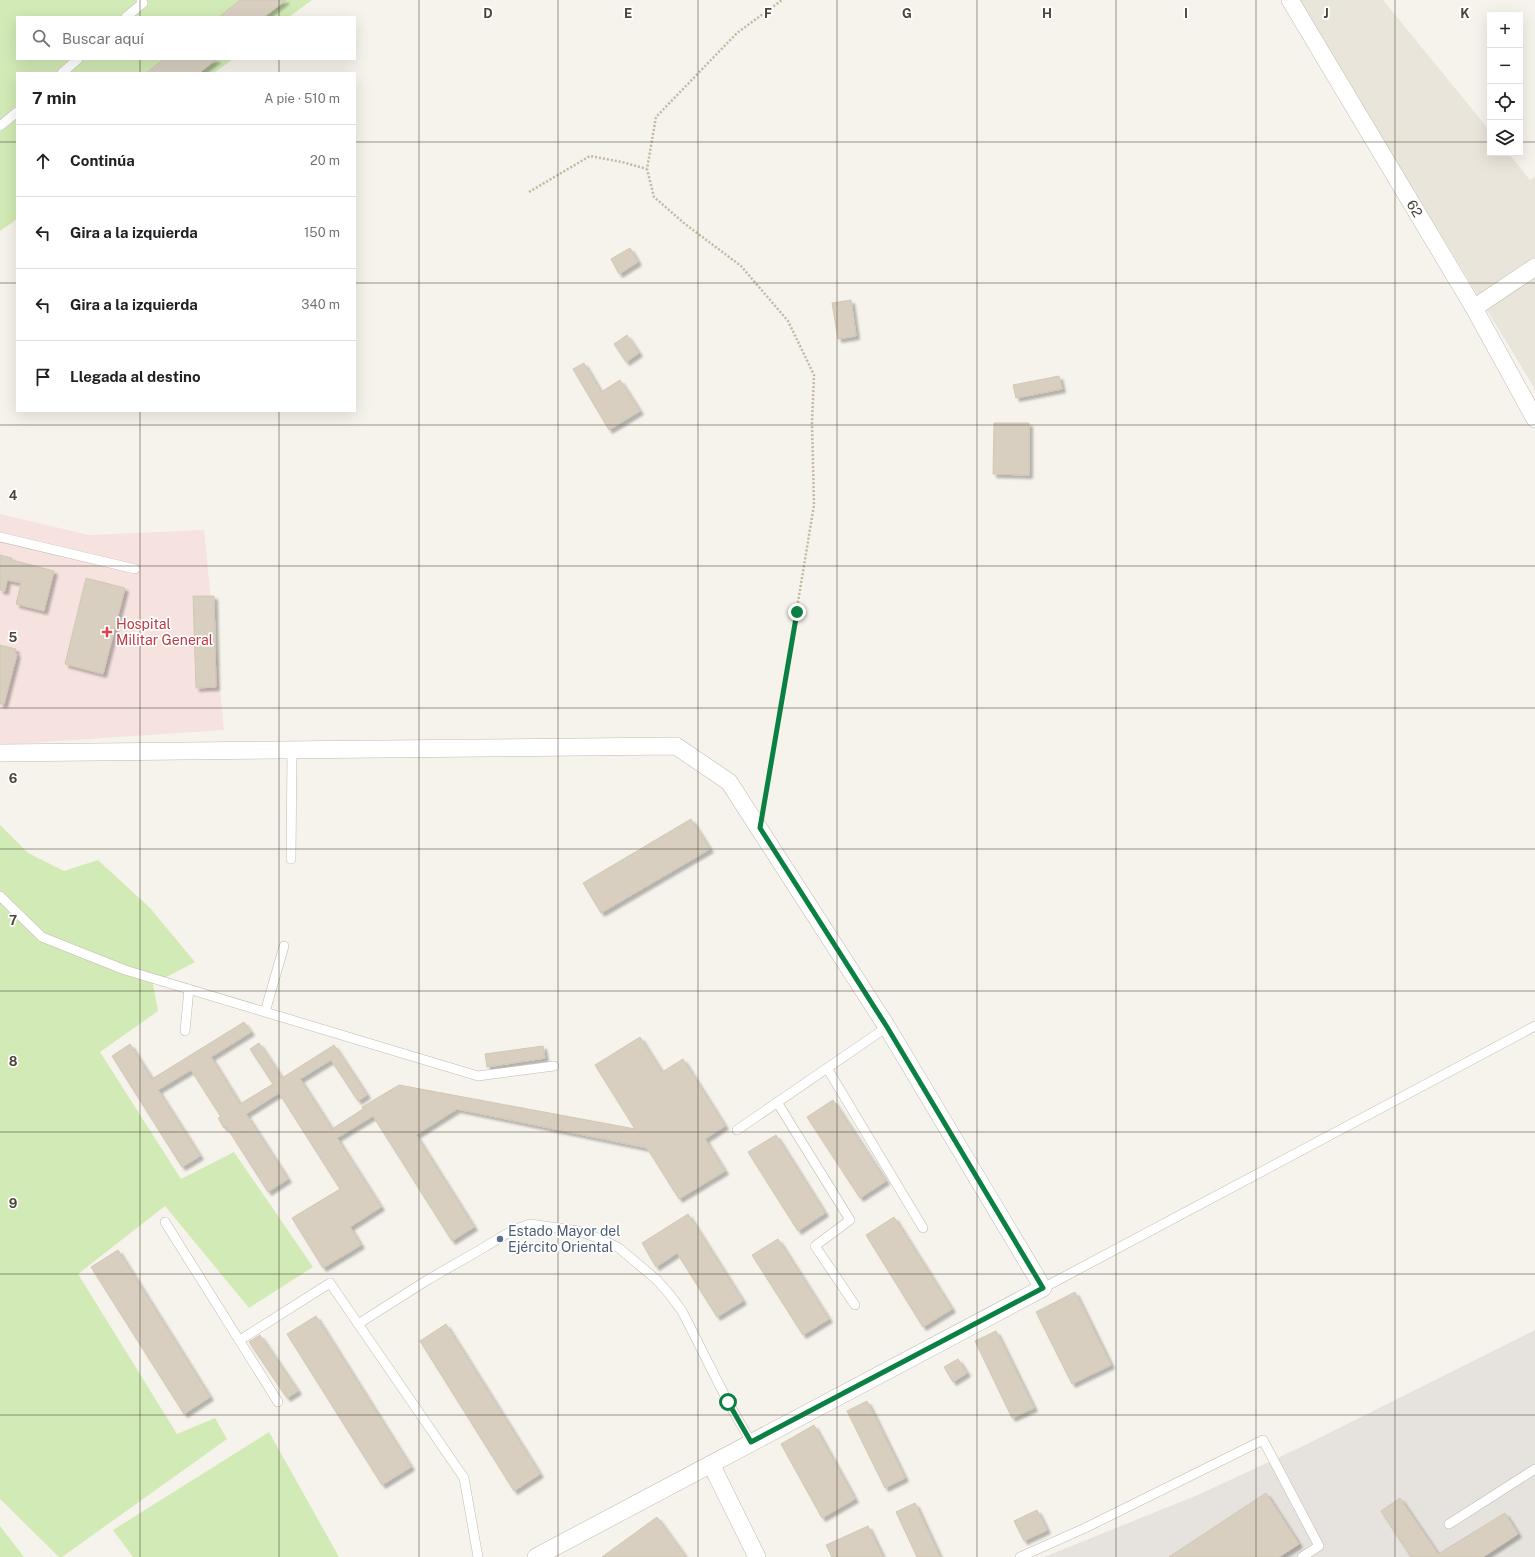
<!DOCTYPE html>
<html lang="es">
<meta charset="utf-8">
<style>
:root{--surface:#fff;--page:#f6f6f6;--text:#202124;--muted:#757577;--line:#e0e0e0}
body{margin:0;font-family:"Public Sans",sans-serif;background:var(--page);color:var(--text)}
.controls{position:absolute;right:12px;top:12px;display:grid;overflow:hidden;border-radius:0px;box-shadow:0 4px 16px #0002}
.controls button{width:36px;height:36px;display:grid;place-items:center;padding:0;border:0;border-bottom:1px solid var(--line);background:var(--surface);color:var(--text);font:20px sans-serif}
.stop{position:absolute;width:12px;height:12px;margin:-9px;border:3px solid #0b8043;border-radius:50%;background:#fff}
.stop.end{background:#0b8043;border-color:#fff;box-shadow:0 1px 4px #0008}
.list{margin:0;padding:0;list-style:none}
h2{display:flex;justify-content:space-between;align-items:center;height:52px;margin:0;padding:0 16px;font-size:17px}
h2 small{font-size:13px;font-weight:400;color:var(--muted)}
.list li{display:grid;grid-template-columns:26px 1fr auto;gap:12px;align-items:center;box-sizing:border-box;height:72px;padding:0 16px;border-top:1px solid var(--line)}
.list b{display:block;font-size:15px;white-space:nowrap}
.list em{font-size:13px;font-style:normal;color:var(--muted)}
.icon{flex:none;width:22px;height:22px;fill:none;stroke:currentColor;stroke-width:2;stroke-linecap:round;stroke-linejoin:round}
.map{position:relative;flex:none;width:1535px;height:1557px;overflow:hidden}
.search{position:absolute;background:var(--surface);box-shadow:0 4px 16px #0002;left:16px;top:16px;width:340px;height:44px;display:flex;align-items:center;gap:10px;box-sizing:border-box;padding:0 14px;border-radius:0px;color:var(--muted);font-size:15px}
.panel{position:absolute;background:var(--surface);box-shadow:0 4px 16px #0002;left:16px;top:72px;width:340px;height:340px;border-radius:0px}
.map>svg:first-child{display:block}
</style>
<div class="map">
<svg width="1535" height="1557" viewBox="0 0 1535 1557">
<defs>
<filter id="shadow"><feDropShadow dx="3.5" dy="3.5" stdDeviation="1" flood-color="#0004"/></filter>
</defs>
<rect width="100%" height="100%" fill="#f6f3ec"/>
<path fill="#eae5da" d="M1298,0h85l107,131v22h18l22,27 5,-3v212z"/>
<path fill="#e6e2dd" d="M1535,1330v227h-491l156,-63 103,-48z"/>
<path fill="#f6e3e0" d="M0,514l89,21 115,-5 20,200 -224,15z"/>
<path fill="#d2eab5" d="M0,0h312l-23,17h-272v42h216l-19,14h-197v146l-17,12z
M0,825l28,28 36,18 34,-11 52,48 45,54 -42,22 5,27 -58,41 81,127 53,-27 79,115 -64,41 -84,-102 -87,68 99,160 38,-16 12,21 -165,118h-3l-59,-58z
M269,1432l70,125h-206l-20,-27z
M0,1526l24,31h-24z"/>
<path fill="#d8cfc1" stroke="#d3c7b4" filter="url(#shadow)" d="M240,0h46l-22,17h-45z
M164,59h53l-18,14h-53z
M630,248l8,14 -19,12 -8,-15z
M851,300l5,36 -18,3 -6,-36z
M627,335l12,18 -13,9 -12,-18z
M584,363l17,29 19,-12 20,31 -31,19 -36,-61z
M1059,376l3,13 -46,9 -3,-13z
M994,423h35v52l-36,-1z
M0,555l12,3v2l42,11 -10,40 -28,-7 5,-21 -14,-3 -2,11 -5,-1z
M86,578l39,10 -22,86 -38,-10z
M193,596h21l2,91 -20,1z
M0,645l16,4 -1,4 2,1 -13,50h-4z
M691,819l19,30 -109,64 -18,-30z
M244,1022l7,10 -40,25 29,47 33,-20 -23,-35 9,-6 23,35 52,-33 33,50 -9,6 -27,-41 -31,19 32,50 31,-20 -1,-2 37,-22 236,44 -40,-64 45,-28 22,35 21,-13 42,67 -20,13 20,32 -46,28 -32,-51 -190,-39 -41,26 58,92 -22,14 -79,-125 -36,22 44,69 -31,20 11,18 -38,23 -31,-50 48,-29 -61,-96 -33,21 42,65 -20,13 -42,-66 -2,2 -6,-10 3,-1 -30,-47 -33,20 42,66 -18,11 -70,-111 18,-12 22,35z
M543,1046l2,12 -58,9 -2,-13z
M833,1100l53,81 -26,17 -53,-81z
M776,1135l49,78 -27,18 -50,-79z
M688,1214l55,87 -26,16 -40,-64 -21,14 -14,-24z
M894,1217l58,92 -29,18 -57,-92z
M778,1239l51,80 -26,16 -51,-80z
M118,1250l92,147 -26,17 -93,-147z
M1075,1292l36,73 -39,19 -36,-72z
M316,1316l95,151 -29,18 -95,-151z
M446,1324l94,150 -26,17 -94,-150z
M996,1331l38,77 -22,10 -37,-77z
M260,1335l38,56 -11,7 -38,-56z
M958,1359l9,14 -14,9 -9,-15z
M867,1401l38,77 -20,10 -38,-77z
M814,1425l41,74 -33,19 -41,-74z
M1266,1493l33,51 -20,13h-110z
M1400,1498l38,56 67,-41 13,21 -35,23h-72l-30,-46z
M915,1503l25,54h-23l-21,-45z
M1037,1510l10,20 -23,11 -10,-20z
M657,1517l29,40h-84z
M868,1526l15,31h-51l-6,-12z"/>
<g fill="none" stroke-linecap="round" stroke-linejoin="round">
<defs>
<path id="service" d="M126,17l17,-14 -2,-3
M62,73l16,-14
M0,126l17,-14
M0,537l135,32
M291,859l1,-109
M0,896l42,41 83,33 353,106 76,-10
M265,1012l19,-66
M185,1031l4,-42
M827,1068l96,160
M777,1102l73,118 -35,26 40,59
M737,1130l150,-103
M165,1222l113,180
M1043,1288l492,-262
M358,1324l71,-45 49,-28 35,-21 17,-6 49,7 24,9 16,8 38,32 13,15 12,16 46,91 23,40
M240,1340l90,-57 134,195 14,79
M1449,1524l86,-55
M1020,1557l65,-29 178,-88 56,106 -17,11"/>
<g id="minor">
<path id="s1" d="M1290,0l184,308 61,111"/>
<path d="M1474,308l61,-41"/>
<path d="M0,753l676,-7 53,36 158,245 156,261 -507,269"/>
<path d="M711,1464l46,93"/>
</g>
</defs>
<use href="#service" stroke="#c2bbae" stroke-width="10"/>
<use href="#minor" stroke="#c2bbae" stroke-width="18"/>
<path stroke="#c4b79f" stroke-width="2.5" stroke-dasharray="2 2" stroke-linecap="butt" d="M529,192l61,-36 32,6 25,7
M764,808l50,-303 -2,-82 2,-48 -26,-54 -47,-55 -56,-42 -31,-27 -7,-28 9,-52 81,-84 45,-33"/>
<use href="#service" stroke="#fff" stroke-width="9"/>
<use href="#minor" stroke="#fff" stroke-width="17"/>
</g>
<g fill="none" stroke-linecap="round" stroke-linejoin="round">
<path stroke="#0b8043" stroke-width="5" d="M728,1402l23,40 292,-154 -156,-261 -127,-199 37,-216"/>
</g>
<path fill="none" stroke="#4b4439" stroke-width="1" stroke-opacity="0.55" d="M140,0v17M279,0v17M419,0v1557M558,0v1557M698,0v1557M837,0v1557M977,0v1557M1116,0v1557M1256,0v1557M1395,0v1557M140,59v14M279,59v14M0,142h17M355,142h1135M1520,142h15M0,283h17M355,283h1180M140,411v1146M279,411v1146M0,425h1535M0,566h1535M0,708h1535M0,849h1535M0,991h1535M0,1132h1535M0,1274h1535M0,1415h1535"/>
<path fill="#e0444e" stroke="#fff" stroke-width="1.5" d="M105 626h4v4h4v4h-4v4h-4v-4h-4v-4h4z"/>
<circle fill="#5c6f8a" stroke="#fff" stroke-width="1.5" cx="500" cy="1239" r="4"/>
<g text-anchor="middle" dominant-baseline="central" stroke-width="3.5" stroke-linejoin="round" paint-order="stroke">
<g font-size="14" fill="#4b4439" stroke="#fff">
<text stroke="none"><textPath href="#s1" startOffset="243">62</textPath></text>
</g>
<g font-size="14" fill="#be3a42" stroke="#fff" text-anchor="start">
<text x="116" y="624">Hospital<tspan x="116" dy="16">Militar General</tspan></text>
</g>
<g font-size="14" fill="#4e5e75" stroke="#fff" text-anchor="start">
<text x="508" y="1231">Estado Mayor del<tspan x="508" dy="16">Ejército Oriental</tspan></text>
</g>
</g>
<g font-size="13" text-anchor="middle" font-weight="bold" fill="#4b4439" stroke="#fff" stroke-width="3.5" stroke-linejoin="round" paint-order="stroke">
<text x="488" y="18">D</text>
<text x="628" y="18">E</text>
<text x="768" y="18">F</text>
<text x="907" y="18">G</text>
<text x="1047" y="18">H</text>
<text x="1186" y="18">I</text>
<text x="1326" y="18">J</text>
<text x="1465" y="18">K</text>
<text x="13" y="500">4</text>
<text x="13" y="642">5</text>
<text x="13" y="783">6</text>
<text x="13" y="925">7</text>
<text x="13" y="1066">8</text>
<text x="13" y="1208">9</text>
</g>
</svg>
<div class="controls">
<button>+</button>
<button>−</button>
<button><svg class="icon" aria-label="locate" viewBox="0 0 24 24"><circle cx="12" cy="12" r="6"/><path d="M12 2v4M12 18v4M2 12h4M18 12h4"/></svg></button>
<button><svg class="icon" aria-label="layers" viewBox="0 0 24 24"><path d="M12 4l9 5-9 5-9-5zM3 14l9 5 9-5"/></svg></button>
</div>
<div class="stop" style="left:728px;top:1402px"></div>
<div class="stop end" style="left:797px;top:612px"></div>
<div class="search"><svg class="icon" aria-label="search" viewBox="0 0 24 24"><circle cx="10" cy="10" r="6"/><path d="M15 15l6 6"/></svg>Buscar aquí</div>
<section class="panel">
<h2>7 min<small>A pie · 510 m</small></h2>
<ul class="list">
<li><svg class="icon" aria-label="ahead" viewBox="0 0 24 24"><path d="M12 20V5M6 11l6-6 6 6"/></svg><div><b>Continúa</b></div><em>20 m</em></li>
<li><svg class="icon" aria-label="left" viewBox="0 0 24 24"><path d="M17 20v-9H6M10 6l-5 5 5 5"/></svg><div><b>Gira a la izquierda</b></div><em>150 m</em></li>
<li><svg class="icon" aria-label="left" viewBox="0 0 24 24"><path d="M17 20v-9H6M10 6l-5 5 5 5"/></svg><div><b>Gira a la izquierda</b></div><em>340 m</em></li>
<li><svg class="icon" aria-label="arrive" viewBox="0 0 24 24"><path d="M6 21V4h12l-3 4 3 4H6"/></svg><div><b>Llegada al destino</b></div></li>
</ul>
</section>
</div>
